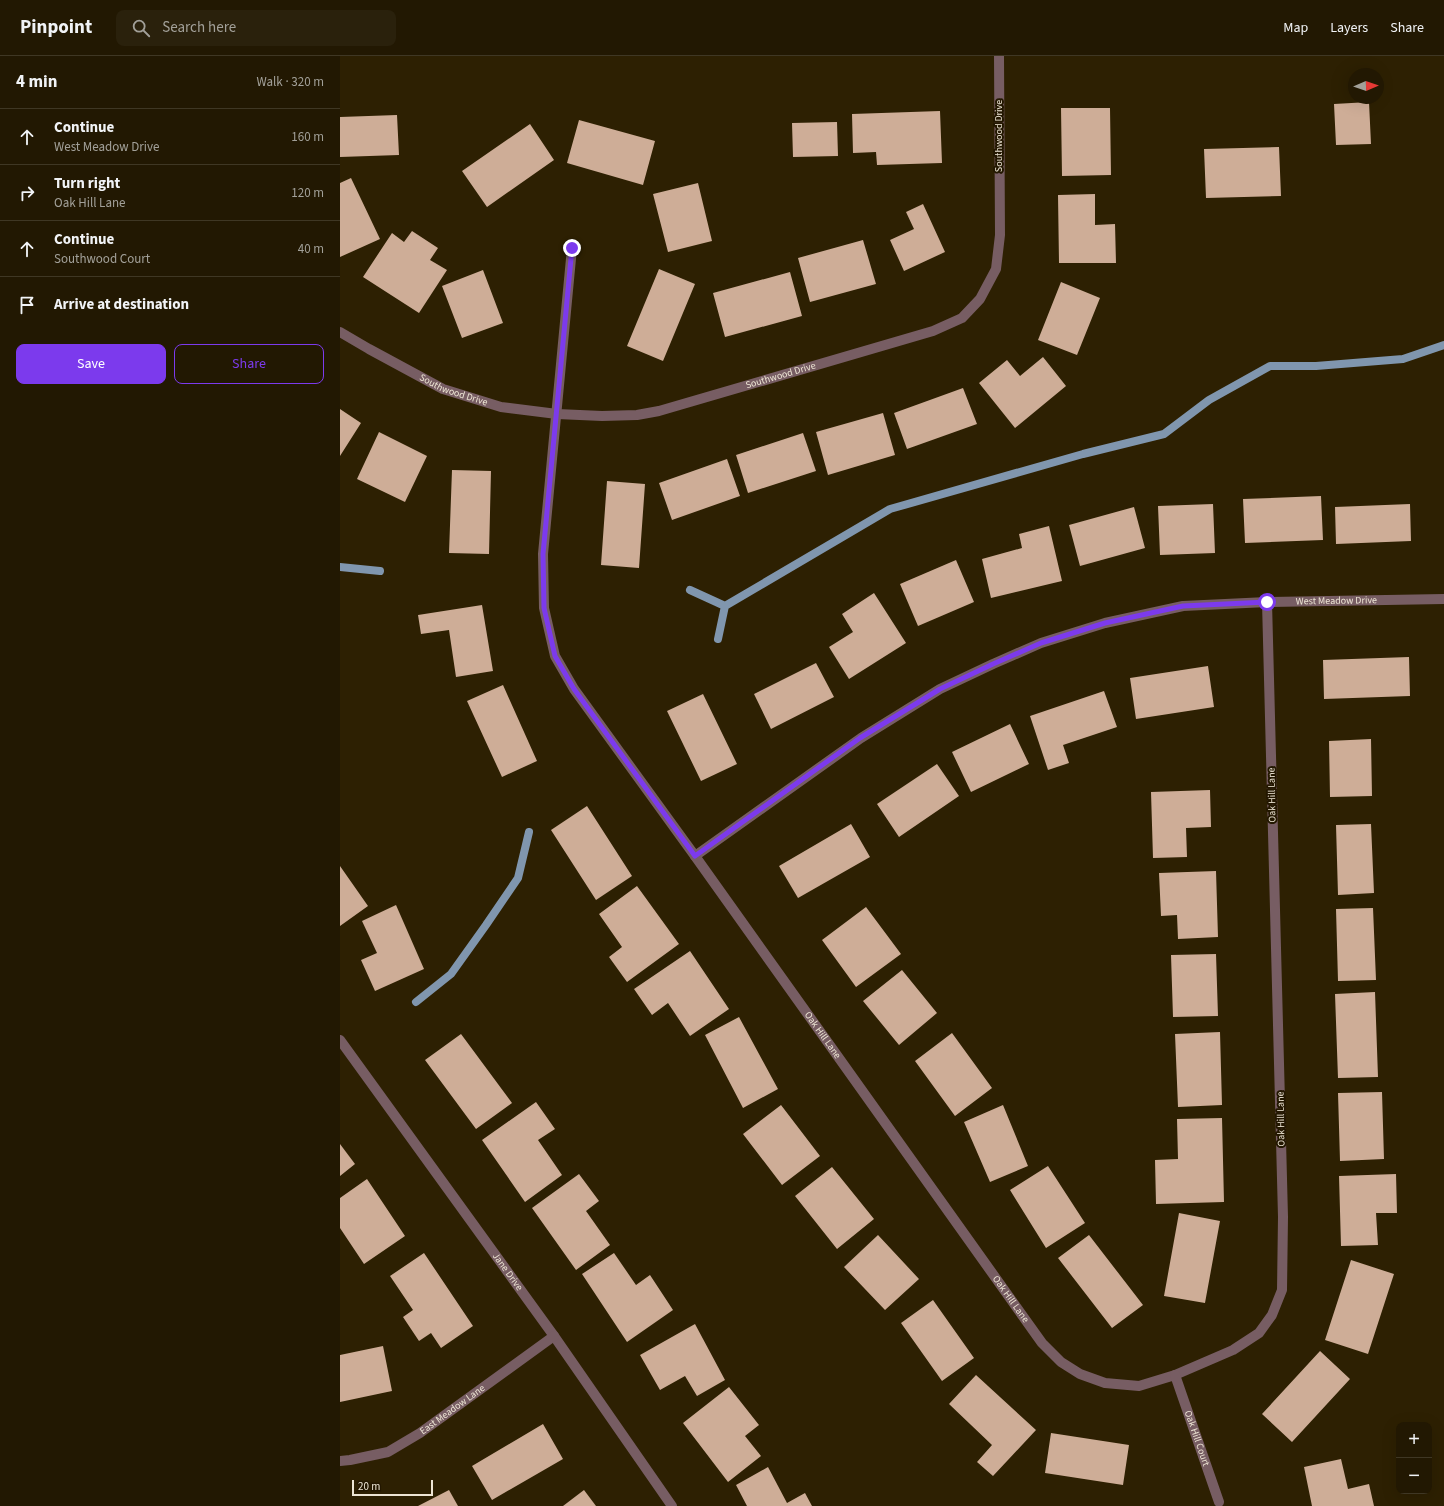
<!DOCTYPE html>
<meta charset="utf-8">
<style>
:root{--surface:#221802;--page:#2a210c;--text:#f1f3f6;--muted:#a2a099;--line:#3f3724;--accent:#7c3aed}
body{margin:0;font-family:"Source Sans 3",sans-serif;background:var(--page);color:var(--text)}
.controls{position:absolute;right:12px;bottom:12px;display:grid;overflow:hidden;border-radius:8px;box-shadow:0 4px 16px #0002}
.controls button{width:36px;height:36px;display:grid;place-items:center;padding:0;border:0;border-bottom:1px solid var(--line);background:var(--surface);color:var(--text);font:20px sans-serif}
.compass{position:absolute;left:1008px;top:12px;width:36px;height:36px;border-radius:50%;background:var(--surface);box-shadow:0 4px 16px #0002;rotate:88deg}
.scale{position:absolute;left:12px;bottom:10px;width:81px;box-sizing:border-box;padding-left:4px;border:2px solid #ede5d4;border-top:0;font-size:11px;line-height:14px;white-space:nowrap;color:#ede5d4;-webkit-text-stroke:3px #231700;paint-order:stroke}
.stop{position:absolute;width:12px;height:12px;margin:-9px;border:3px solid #7c3aed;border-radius:50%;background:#fff}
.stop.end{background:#7c3aed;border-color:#fff;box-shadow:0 1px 4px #0008}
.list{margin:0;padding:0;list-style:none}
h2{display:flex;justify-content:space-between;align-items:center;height:52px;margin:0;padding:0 16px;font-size:17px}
h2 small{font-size:13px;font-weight:400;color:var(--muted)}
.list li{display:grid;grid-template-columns:26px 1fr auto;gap:12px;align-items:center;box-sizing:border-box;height:56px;padding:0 16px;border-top:1px solid var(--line)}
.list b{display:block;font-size:15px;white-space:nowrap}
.list p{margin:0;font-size:13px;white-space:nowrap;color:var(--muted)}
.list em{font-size:13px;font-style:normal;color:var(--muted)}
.actions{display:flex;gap:8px;padding:12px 16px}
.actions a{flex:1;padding:9px 0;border:1px solid var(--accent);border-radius:8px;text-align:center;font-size:14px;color:var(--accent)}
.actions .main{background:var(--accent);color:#fff}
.icon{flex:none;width:22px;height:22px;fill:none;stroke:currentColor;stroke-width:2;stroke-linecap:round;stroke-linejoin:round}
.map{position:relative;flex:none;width:1104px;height:1450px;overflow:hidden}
header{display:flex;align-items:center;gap:24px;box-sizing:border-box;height:56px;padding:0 20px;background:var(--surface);border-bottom:1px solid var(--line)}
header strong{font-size:19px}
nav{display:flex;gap:22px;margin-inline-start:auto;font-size:14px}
.search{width:280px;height:36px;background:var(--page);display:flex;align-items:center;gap:10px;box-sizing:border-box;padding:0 14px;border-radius:8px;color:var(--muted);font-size:15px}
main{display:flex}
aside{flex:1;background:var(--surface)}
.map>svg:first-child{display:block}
</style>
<header>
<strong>Pinpoint</strong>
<div class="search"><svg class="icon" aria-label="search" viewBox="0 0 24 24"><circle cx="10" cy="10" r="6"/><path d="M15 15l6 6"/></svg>Search here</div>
<nav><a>Map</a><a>Layers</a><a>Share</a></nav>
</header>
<main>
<aside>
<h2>4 min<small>Walk · 320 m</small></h2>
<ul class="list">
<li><svg class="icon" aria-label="ahead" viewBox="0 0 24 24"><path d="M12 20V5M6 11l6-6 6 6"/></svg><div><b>Continue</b><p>West Meadow Drive</p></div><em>160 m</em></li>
<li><svg class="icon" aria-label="right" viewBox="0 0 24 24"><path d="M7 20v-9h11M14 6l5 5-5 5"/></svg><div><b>Turn right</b><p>Oak Hill Lane</p></div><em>120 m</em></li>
<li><svg class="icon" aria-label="ahead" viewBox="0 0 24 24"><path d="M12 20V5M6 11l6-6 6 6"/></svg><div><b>Continue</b><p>Southwood Court</p></div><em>40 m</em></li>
<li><svg class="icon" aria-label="arrive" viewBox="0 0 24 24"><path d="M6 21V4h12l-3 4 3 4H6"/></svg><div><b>Arrive at destination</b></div></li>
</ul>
<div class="actions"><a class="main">Save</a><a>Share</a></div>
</aside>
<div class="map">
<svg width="1104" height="1450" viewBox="0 0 1104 1450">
<rect width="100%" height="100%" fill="#2d2002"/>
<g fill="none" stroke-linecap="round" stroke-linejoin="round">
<path stroke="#8096ae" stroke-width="8" d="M0,511l40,4
M350,534l35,16
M378,583l7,-33 165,-97 193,-55 81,-20 45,-34 61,-34h46l87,-7 41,-14
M76,946l35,-28 35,-49 32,-47 11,-46"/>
</g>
<path fill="#cead97" d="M1029,46l2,42 -35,1 -2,-41z
M721,52h49l1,67 -49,1z
M600,55l2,52 -65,2 -1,-13 -23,1 -1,-39z
M57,59l2,40 -59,2v-40z
M239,64l76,21 -12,44 -76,-22z
M497,66l1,34 -45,1 -1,-34z
M190,68l24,36 -67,47 -25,-36z
M939,91l2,49 -75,2 -2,-49z
M11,122l29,61 -40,18v-74z
M358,127l14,58 -44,11 -15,-58z
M755,138v31l20,-1 1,39h-57l-1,-68z
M583,148l22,48 -41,19 -14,-31 24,-11 -8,-17z
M72,175l26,17 -8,12 17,10 -28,43 -56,-36 29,-44 12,9z
M523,184l13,44 -66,18 -12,-44z
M319,213l36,15 -32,77 -36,-15z
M143,214l20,53 -41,15 -20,-52z
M450,216l12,44 -77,21 -12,-44z
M721,226l39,16 -23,57 -39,-15z
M703,301l23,29 -51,42 -36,-45 28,-23 13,16z
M623,332l14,36 -70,25 -13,-36z
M0,353l21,14 -21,33z
M543,357l12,42 -67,20 -12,-43z
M39,376l48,24 -22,46 -48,-23z
M463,377l13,38 -68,22 -12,-38z
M387,403l13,37 -68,24 -13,-37z
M112,414l39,1 -2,83 -40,-1z
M267,425l38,3 -6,84 -38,-3z
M981,440l2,44 -78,3 -2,-44z
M873,448l2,49 -55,2 -2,-49z
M1070,448l1,37 -75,3 -1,-37z
M794,451l11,41 -65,18 -11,-41z
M709,470l13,55 -71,17 -9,-39 40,-11 -3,-14z
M616,504l18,42 -56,24 -18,-42z
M534,537l32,50 -57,36 -20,-32 24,-15 -11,-18z
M142,549l11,66 -37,6 -7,-47 -28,4 -3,-19z
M1069,601l1,39 -86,3 -1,-39z
M476,607l18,34 -63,32 -17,-35z
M868,610l6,41 -78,12 -6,-41z
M163,629l34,76 -35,16 -35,-76z
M764,635l13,36 -54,18 6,18 -21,7 -18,-54z
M363,638l34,70 -36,17 -34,-70z
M670,668l19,40 -58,28 -19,-40z
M1031,683l1,57 -42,1 -1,-56z
M597,708l22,32 -60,41 -22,-33z
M870,734l1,37 -25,1 1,29 -34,1 -2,-66z
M247,750l45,70 -36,24 -45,-70z
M511,768l19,33 -72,41 -19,-32z
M1031,768l3,69 -36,2 -2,-70z
M0,810l28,40 -28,20z
M876,815l2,66 -40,2 -1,-24 -16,1 -2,-43z
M297,830l42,58 -52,38 -18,-25 13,-10 -23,-33z
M56,849l28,64 -49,22 -14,-31 16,-7 -15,-32z
M526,851l35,47 -45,33 -34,-47z
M1033,852l3,72 -38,1 -2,-72z
M350,895l39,58 -39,27 -22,-33 -16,12 -18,-26z
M876,898l2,62 -45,1 -2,-62z
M562,914l35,43 -38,32 -36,-44z
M1035,936l3,85 -40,1 -3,-84z
M399,961l39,72 -35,19 -38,-73z
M880,976l2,73 -44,2 -3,-73z
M612,977l40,55 -37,28 -40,-55z
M121,978l51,69 -36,26 -51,-69z
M1042,1036l2,67 -44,2 -2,-68z
M196,1046l19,27 -17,11 24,35 -37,27 -43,-62z
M441,1049l39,51 -38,29 -39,-51z
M663,1049l25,61 -38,16 -26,-60z
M882,1062l2,84 -68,2 -1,-44 23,-1 -1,-40z
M0,1088l15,20 -15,12z
M708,1110l37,57 -39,25 -36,-58z
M492,1111l42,52 -37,30 -42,-53z
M239,1118l20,27 -13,10 24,34 -34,25 -44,-62z
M1056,1118l1,39h-21l2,32 -37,1 -2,-70z
M27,1123l38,57 -41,28 -24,-36v-30z
M839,1157l41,8 -15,82 -41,-7z
M538,1179l41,44 -34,31 -41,-43z
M749,1179l54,70 -31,23 -54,-70z
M84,1197l49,73 -32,22 -10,-15 -12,8 -16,-24 10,-7 -23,-34z
M274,1197l22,32 14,-10 23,35 -46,32 -45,-68z
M1011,1204l43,14 -26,80 -43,-14z
M593,1244l41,58 -32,23 -41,-58z
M355,1268l30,56 -28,16 -12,-20 -25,14 -20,-35z
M43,1290l9,45 -52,11v-47z
M980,1295l30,28 -58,63 -30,-28z
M636,1319l60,55 -43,46 -16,-14 15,-17 -43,-41z
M389,1331l30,38 -14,11 16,20 -33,26 -45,-59z
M203,1368l20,35 -71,41 -20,-34z
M711,1377l78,12 -6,40 -78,-12z
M1001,1403l7,30 21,-5 5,22h-62l-8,-39z
M428,1411l19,36 18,-10 7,13h-65l-11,-21z
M109,1434l9,16h-40z
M244,1434l12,16h-33z"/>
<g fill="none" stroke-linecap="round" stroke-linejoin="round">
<g stroke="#775d63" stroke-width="10">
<path id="s1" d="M232,192l-29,306 1,54 11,48 19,33 121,167 347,487 19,19 19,12 25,9 34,3 36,-11 58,-25 26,-17 13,-18 10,-25 1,-73 -16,-615"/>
<path id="s2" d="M0,276l29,17 74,40 58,18 56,7 45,2 35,-1 22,-4 274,-80 29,-13 18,-19 16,-30 4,-34 -1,-179"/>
<path id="s3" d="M355,800l166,-118 79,-49 53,-25 48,-21 64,-20 78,-17 84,-4 177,-3"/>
<path id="s4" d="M0,984l214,296 118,170"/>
<path id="s5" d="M835,1319l44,127"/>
<path id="s6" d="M0,1405l10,-1 38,-8 32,-19 134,-97"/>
</g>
</g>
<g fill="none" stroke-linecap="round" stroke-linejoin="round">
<path stroke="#7c3aed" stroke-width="5" d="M232,192l-29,306 1,54 11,48 19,33 121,167 165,-118 80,-49 53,-25 48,-21 64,-20 78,-17 84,-4"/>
</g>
<g text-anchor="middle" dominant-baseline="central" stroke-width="4" stroke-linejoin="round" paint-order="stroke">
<g font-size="10" fill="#ede5d4" stroke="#231700">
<text transform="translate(659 80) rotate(-90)">Southwood Drive</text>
<text stroke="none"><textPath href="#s2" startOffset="464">Southwood Drive</textPath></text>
<text stroke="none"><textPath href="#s2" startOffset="128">Southwood Drive</textPath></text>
<text stroke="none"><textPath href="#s3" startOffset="708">West Meadow Drive</textPath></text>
<text transform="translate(932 739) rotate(-91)">Oak Hill Lane</text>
<text stroke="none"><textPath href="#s1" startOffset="875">Oak Hill Lane</textPath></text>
<text transform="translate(941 1063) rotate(-91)">Oak Hill Lane</text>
<text stroke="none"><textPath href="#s4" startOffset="286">Jane Drive</textPath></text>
<text stroke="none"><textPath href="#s1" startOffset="1199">Oak Hill Lane</textPath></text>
<text stroke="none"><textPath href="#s6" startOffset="126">East Meadow Lane</textPath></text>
<text stroke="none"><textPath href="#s5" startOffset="67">Oak Hill Court</textPath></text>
</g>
</g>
</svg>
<div class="controls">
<button>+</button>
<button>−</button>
</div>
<svg class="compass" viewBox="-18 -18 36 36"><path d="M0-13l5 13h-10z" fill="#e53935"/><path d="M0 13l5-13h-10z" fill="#a2a099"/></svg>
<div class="scale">20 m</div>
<div class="stop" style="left:927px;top:546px"></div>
<div class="stop end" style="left:232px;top:192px"></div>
</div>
</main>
